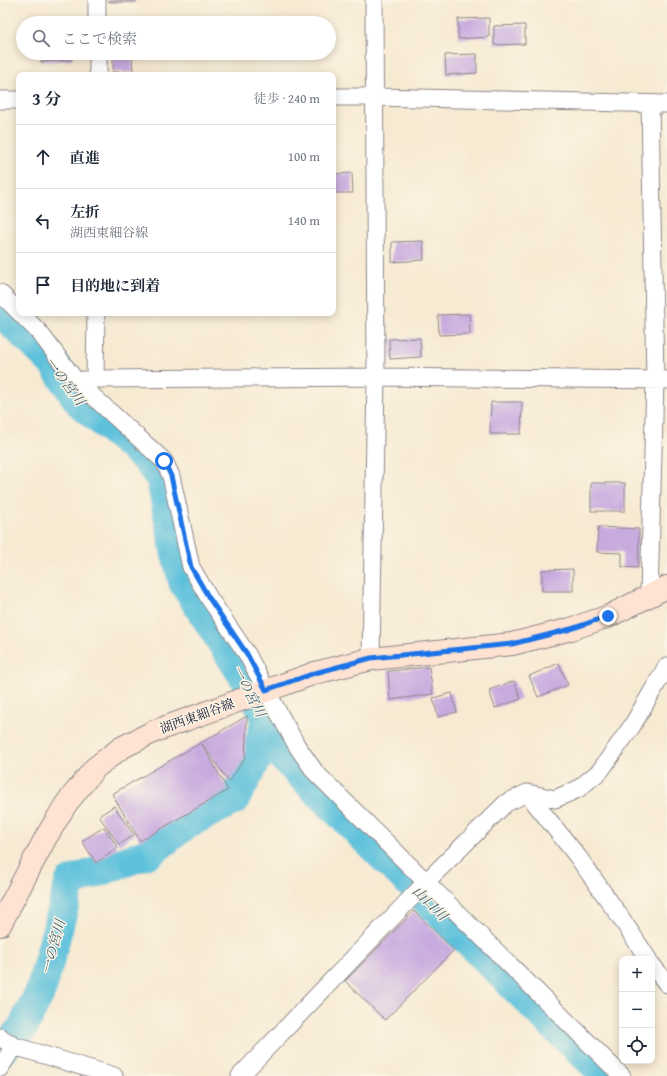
<!DOCTYPE html>
<html lang="ja">
<meta charset="utf-8">
<style>
:root{--surface:#fff;--page:#f2f2f3;--text:#1f2937;--muted:#747a83;--line:#e0e1e3}
body{margin:0;font-family:"Gentium Book Plus","Noto Serif JP",serif;background:var(--page);color:var(--text)}
.controls{position:absolute;right:12px;bottom:12px;display:grid;overflow:hidden;border-radius:8px;box-shadow:0 2px 10px #0003}
.controls button{width:36px;height:36px;display:grid;place-items:center;padding:0;border:0;border-bottom:1px solid var(--line);background:var(--surface);color:var(--text);font:20px sans-serif}
.stop{position:absolute;width:12px;height:12px;margin:-9px;border:3px solid #1a73e8;border-radius:50%;background:#fff}
.stop.end{background:#1a73e8;border-color:#fff;box-shadow:0 1px 4px #0008}
.list{margin:0;padding:0;list-style:none}
h2{display:flex;justify-content:space-between;align-items:center;height:52px;margin:0;padding:0 16px;font-size:17px}
h2 small{font-size:13px;font-weight:400;color:var(--muted)}
.list li{display:grid;grid-template-columns:26px 1fr auto;gap:12px;align-items:center;box-sizing:border-box;height:64px;padding:0 16px;border-top:1px solid var(--line)}
.list b{display:block;font-size:15px;white-space:nowrap}
.list p{margin:0;font-size:13px;white-space:nowrap;color:var(--muted)}
.list em{font-size:13px;font-style:normal;color:var(--muted)}
.icon{flex:none;width:22px;height:22px;fill:none;stroke:currentColor;stroke-width:2;stroke-linecap:round;stroke-linejoin:round}
.map{position:relative;flex:none;width:667px;height:1076px;overflow:hidden}
.search{position:absolute;background:var(--surface);box-shadow:0 2px 10px #0003;left:16px;top:16px;width:320px;height:44px;display:flex;align-items:center;gap:10px;box-sizing:border-box;padding:0 14px;border-radius:22px;color:var(--muted);font-size:15px}
.panel{position:absolute;background:var(--surface);box-shadow:0 2px 10px #0003;left:16px;top:72px;width:320px;height:244px;border-radius:8px}
.map>svg:first-child{display:block}
</style>
<div class="map">
<svg width="667" height="1076" viewBox="0 0 667 1076">
<rect width="100%" height="100%" fill="#fcf5e5"/>
<filter id="ink" filterUnits="userSpaceOnUse"><feTurbulence type="fractalNoise" baseFrequency=".025" numOctaves="2"/><feDisplacementMap in="SourceGraphic" scale="8" xChannelSelector="R" yChannelSelector="G"/><feConvolveMatrix kernelMatrix="1 2 1 2 8 2 1 2 1" color-interpolation-filters="sRGB"/></filter>
<filter id="wash" filterUnits="userSpaceOnUse"><feTurbulence type="fractalNoise" baseFrequency=".012" numOctaves="4" result="noise"/><feDisplacementMap in="SourceGraphic" scale="16" xChannelSelector="R" yChannelSelector="G"/><feGaussianBlur stdDeviation="0.9" result="paint"/><feColorMatrix in="noise" values="0 0 0 0 0 0 0 0 0 0 0 0 0 0 0 0 0 1.4 0 .05"/><feComposite in="paint" operator="in"/></filter>
<g filter="url(#wash)">
<rect width="100%" height="100%" fill="#f7ead3"/>
<g fill="none" stroke-linecap="round" stroke-linejoin="round">
<path stroke="#5dc1db" stroke-width="31" d="M0,311l54,53 26,39 65,55 16,20 15,74 8,31 59,92 20,36 3,10 19,38 276,274 46,43
M0,1052l22,-23 19,-39 29,-108 81,-30 35,-28 48,-24 23,-42 9,-37"/>
</g>
<g id="blocks">
<path fill="#c7abdf" d="M109,0h27v2h-27z
M489,18v19l-31,2v-20z
M525,25v19l-31,1v-19z
M41,53h31v7l-31,2z
M113,53h19l1,19h-20z
M477,54v19l-31,2 -1,-20z
M352,173l1,20h-20v-19z
M423,241l1,19 -32,2v-20z
M469,314l1,20 -31,1 -1,-20z
M420,338l1,19 -31,2 -1,-20z
M491,402h31l-1,32h-31z
M591,483h34v28h-34z
M598,527l41,2 -1,39 -16,-1v-14l-25,-1z
M573,569v22h-31v-21z
M559,663l9,22 -30,12 -9,-21z
M429,667l4,27 -43,6 -2,-29z
M514,681l7,18 -26,9 -6,-18z
M452,693l5,19 -19,5 -5,-19z
M247,716l-2,42 -16,24 -27,-38 26,46 -88,51 -28,-47z
M114,806l20,29 -15,10 -20,-29z
M104,827l14,21 -22,15 -14,-22z
M414,911l40,39 -69,70 -40,-39z"/>
</g>
</g>
<g filter="url(#ink)">
<use href="#blocks" fill-opacity="0" stroke="#8c8687" stroke-width="1"/>
<g fill="none" stroke-linecap="round" stroke-linejoin="round">
<defs>
<path id="street" d="M97,0v23
M98,53v22
M333,97h42l292,7
M0,100h19
M0,293l19,19
M20,313l19,19 37,49 88,80 7,15 20,91 18,31 38,56 19,36 31,56 18,26 307,304
M95,379l1,-66
M76,381l19,-2 281,-2 291,3
M649,595l6,-214 -5,-277
M371,659l5,-282 -2,-377
M527,793l51,64 43,61 27,41
M652,965l15,19
M0,1037l14,9 100,30
M0,1068l14,-22
M240,1076l169,-176 17,-18 80,-79 21,-10 28,6 23,-10 22,-18 32,-45 35,-60"/>
<path id="secondary" d="M0,925l45,-86 21,-35 29,-36 26,-20 34,-17 160,-58 56,-14 141,-15 59,-15 38,-13 58,-29"/>
</defs>
<use href="#street" stroke="#8c8687" stroke-width="19"/>
<use href="#secondary" stroke="#8c8687" stroke-width="24"/>
<use href="#street" stroke="#fff" stroke-width="17"/>
<use href="#secondary" stroke="#fee3d2" stroke-width="22"/>
</g>
</g>
<g fill="none" stroke-linecap="round" stroke-linejoin="round" filter="url(#ink)">
<path stroke="#1a73e8" stroke-width="5" d="M164,461l7,15 20,91 18,31 38,56 19,36 49,-17 56,-15 141,-14 59,-15 37,-13"/>
</g>
<g text-anchor="middle" dominant-baseline="central" stroke-width="3" stroke-linejoin="round" paint-order="stroke">
<g font-size="13" fill="#22223b" stroke="#fcf5e5">
<text transform="translate(197 716) rotate(-20)">湖西東細谷線</text>
</g>
<g font-size="14" font-style="italic" fill="#375a73" stroke="#fcf5e5">
<text transform="translate(65 381) rotate(53)">一の宮川</text>
<text transform="translate(249 691) rotate(63)">一の宮川</text>
<text transform="translate(430 903) rotate(45)">山口川</text>
<text transform="translate(53 947) rotate(-75)">一の宮川</text>
</g>
</g>
</svg>
<div class="controls">
<button>+</button>
<button>−</button>
<button><svg class="icon" aria-label="locate" viewBox="0 0 24 24"><circle cx="12" cy="12" r="6"/><path d="M12 2v4M12 18v4M2 12h4M18 12h4"/></svg></button>
</div>
<div class="stop" style="left:164px;top:461px"></div>
<div class="stop end" style="left:608px;top:616px"></div>
<div class="search"><svg class="icon" aria-label="search" viewBox="0 0 24 24"><circle cx="10" cy="10" r="6"/><path d="M15 15l6 6"/></svg>ここで検索</div>
<section class="panel">
<h2>3 分<small>徒歩 · 240 m</small></h2>
<ul class="list">
<li><svg class="icon" aria-label="ahead" viewBox="0 0 24 24"><path d="M12 20V5M6 11l6-6 6 6"/></svg><div><b>直進</b></div><em>100 m</em></li>
<li><svg class="icon" aria-label="left" viewBox="0 0 24 24"><path d="M17 20v-9H6M10 6l-5 5 5 5"/></svg><div><b>左折</b><p>湖西東細谷線</p></div><em>140 m</em></li>
<li><svg class="icon" aria-label="arrive" viewBox="0 0 24 24"><path d="M6 21V4h12l-3 4 3 4H6"/></svg><div><b>目的地に到着</b></div></li>
</ul>
</section>
</div>
